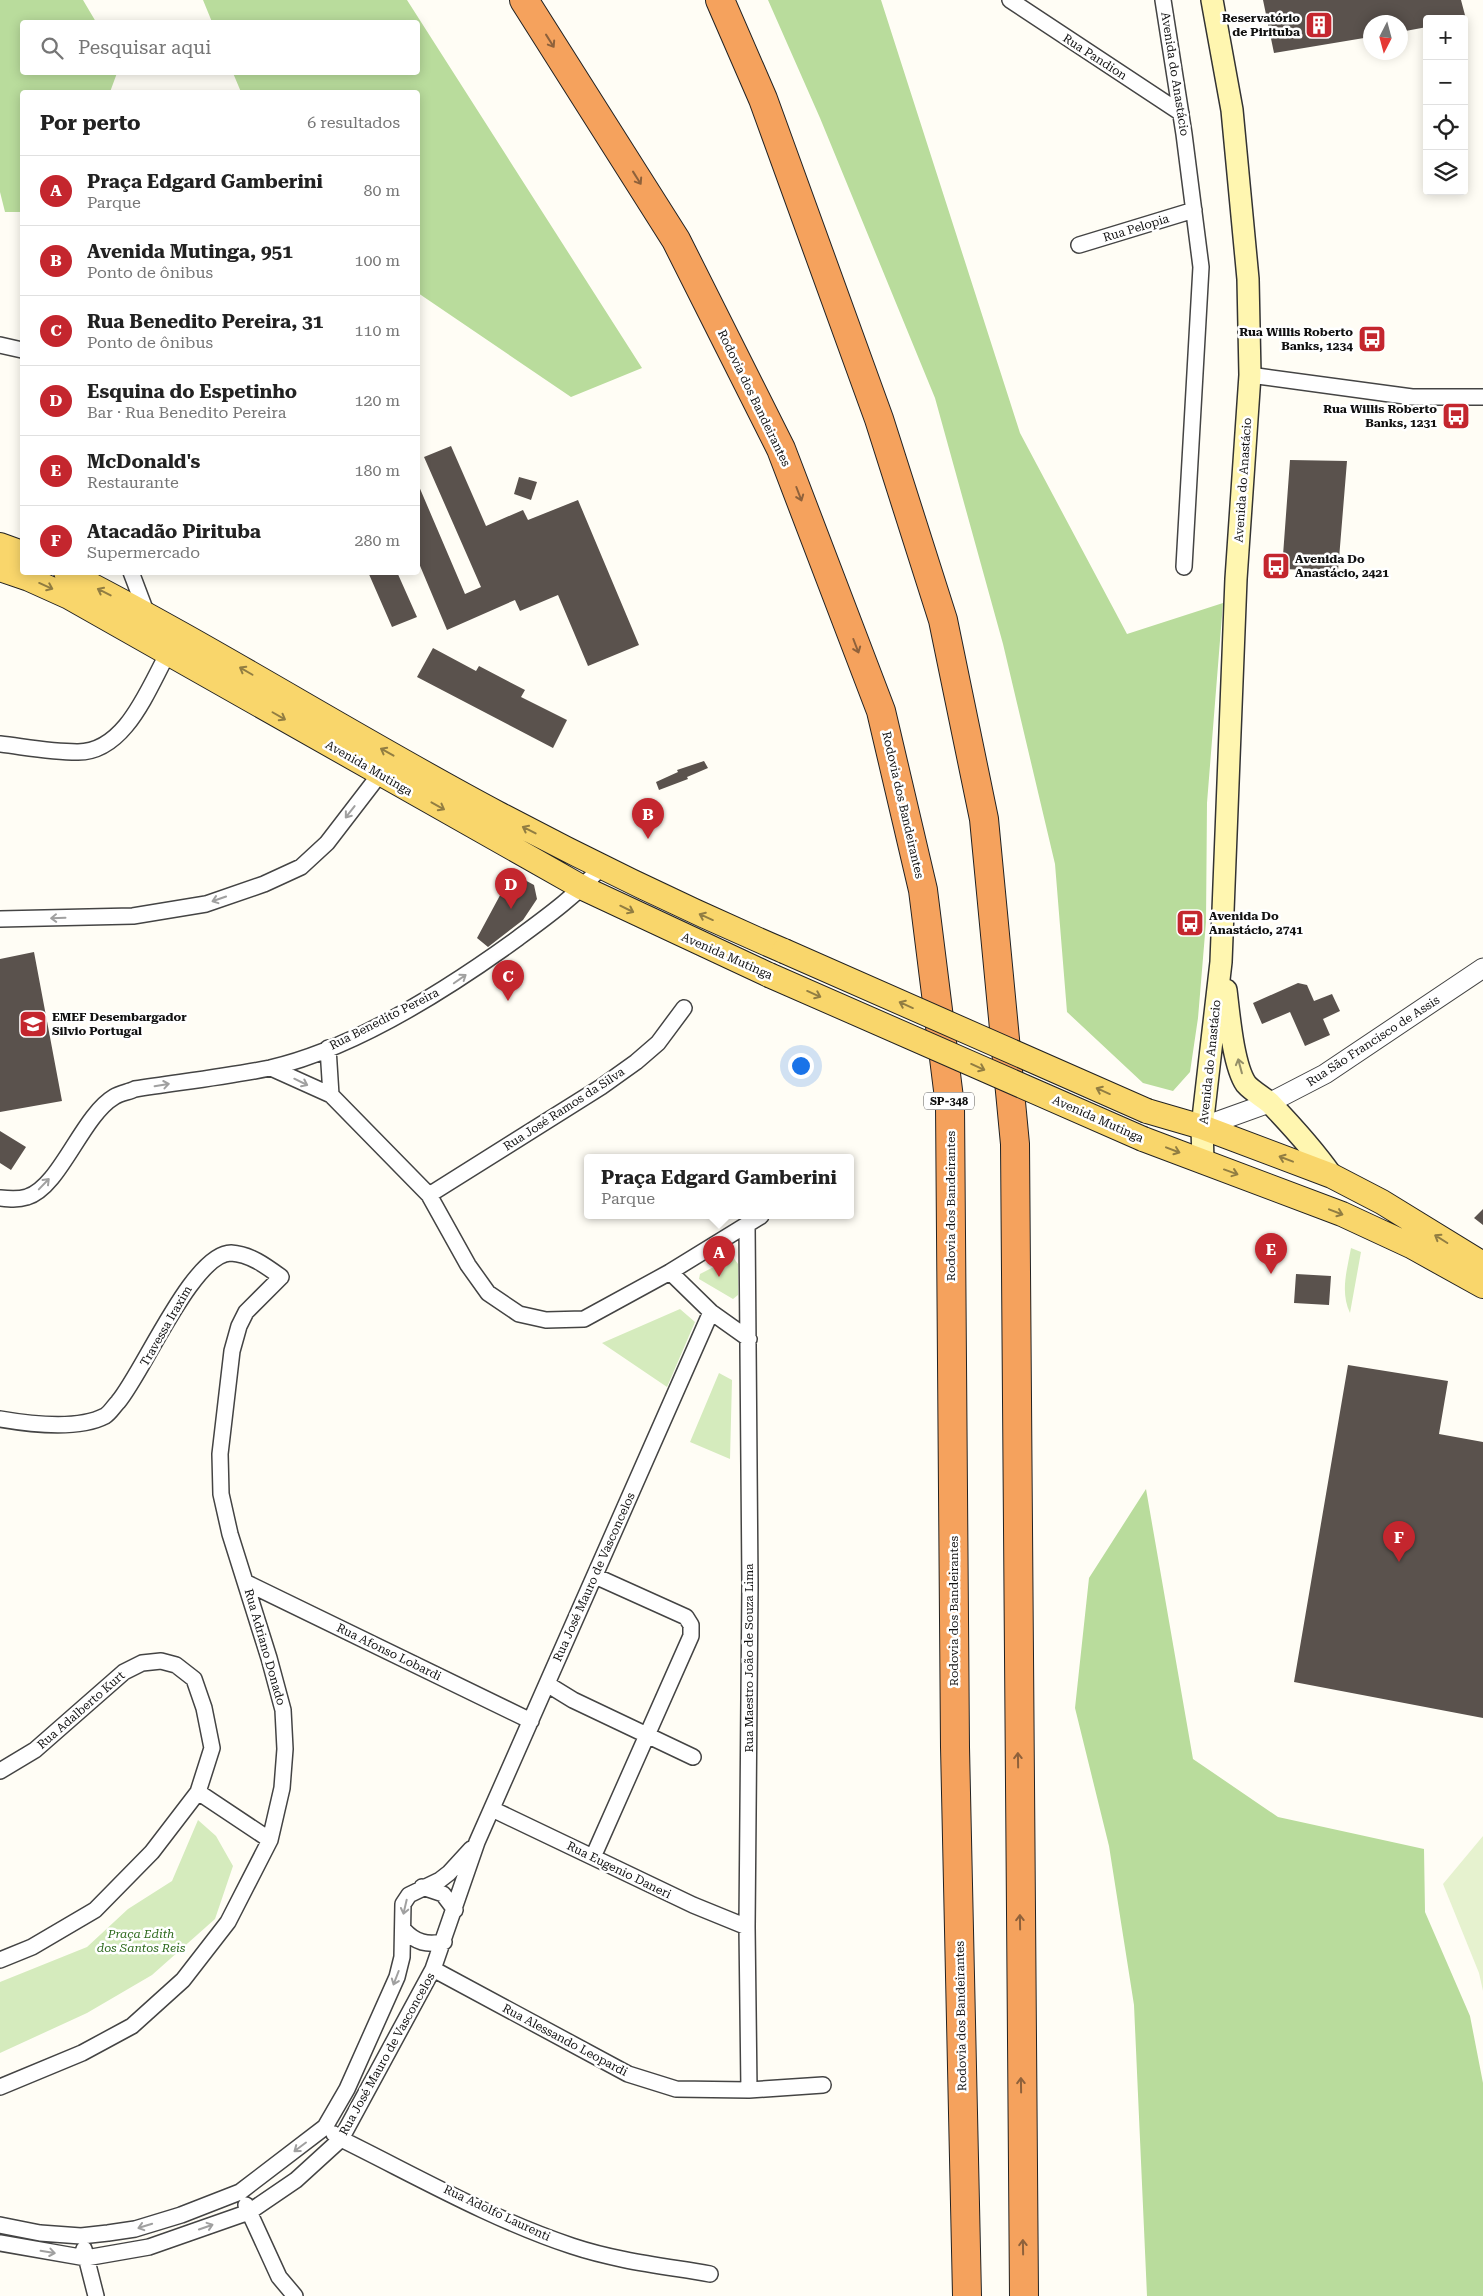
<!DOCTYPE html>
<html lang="pt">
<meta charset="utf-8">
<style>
:root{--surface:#fff;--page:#f6f6f6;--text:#222;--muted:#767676;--line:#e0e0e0;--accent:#c4262e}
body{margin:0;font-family:"Roboto Serif",serif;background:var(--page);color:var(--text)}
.controls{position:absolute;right:15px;top:15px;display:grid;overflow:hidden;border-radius:5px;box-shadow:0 2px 12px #0003}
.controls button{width:45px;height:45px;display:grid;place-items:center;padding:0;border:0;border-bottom:1px solid var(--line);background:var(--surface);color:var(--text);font:25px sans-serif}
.compass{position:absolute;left:1363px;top:15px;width:45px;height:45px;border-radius:50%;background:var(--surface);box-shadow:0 2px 12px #0003;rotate:186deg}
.you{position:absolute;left:800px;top:1065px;width:18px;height:18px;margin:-12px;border:4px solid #fff;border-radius:50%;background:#1a73e8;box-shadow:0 0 0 8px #1a73e833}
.badge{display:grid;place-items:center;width:32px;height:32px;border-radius:50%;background:var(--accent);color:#fff;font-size:16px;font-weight:700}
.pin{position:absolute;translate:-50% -41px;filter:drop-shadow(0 1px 2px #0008)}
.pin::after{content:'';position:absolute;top:26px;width:18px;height:15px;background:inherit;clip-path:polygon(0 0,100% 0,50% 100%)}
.popup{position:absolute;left:584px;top:1154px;width:270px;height:65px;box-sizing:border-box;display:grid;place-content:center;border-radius:5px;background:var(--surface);filter:drop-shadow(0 1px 4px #0005);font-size:16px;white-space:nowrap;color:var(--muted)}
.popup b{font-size:19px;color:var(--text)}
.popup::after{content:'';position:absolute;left:50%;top:100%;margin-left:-10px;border:10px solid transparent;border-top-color:var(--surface)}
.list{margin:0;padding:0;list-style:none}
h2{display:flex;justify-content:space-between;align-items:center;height:65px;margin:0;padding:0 20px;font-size:21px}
h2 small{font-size:16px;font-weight:400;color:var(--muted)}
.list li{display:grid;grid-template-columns:32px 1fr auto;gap:15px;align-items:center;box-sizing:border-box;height:70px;padding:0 20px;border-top:1px solid var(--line)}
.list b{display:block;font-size:19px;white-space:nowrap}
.list p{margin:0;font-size:16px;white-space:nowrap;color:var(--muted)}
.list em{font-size:16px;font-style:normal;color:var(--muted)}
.icon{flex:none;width:28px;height:28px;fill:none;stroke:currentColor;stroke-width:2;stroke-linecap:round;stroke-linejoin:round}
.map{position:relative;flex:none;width:1483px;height:2296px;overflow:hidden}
.search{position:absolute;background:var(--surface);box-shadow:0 2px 12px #0003;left:20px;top:20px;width:400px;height:55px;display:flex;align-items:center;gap:12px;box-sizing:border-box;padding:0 18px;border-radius:5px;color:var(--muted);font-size:19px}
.panel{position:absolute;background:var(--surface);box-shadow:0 2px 12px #0003;left:20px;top:90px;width:400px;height:485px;border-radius:5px}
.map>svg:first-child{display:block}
</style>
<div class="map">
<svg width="1483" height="2296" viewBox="0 0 1483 2296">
<rect width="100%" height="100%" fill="#fffdf5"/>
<path fill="#d5ebbd" d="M1351,1248l10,4 -11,61c-10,-21 -3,-43 1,-65z
M733,1257l5,7v31l-5,4 -34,-20 1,-5z
M680,1309l15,13 -28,65 -65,-44z
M719,1373l13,7 -2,79 -40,-17z
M198,1820l18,16 17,30 -18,53 -63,56 -65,38 -87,40v-71l87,-35 41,-38 44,-28z"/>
<path fill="#b9dc9c" d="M0,0h83l13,22h-74v50l95,1 -7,19h-88v120h-17l-5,-20z
M203,0h204l235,368 -71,29 -153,-104v-201h-177l-8,-19 185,-1v-50h-206z
M768,0h113l139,433 107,201 96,-31 -16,200 -1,119 -8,96 -8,54 -17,19 -30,-8 -76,-71 -12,-148 -52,-220 -68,-246 -115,-280z
M1146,1489l47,270 85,58 146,32 1,63 45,104 13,67v213h-336l-13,-291 -25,-159 -34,-138 14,-130z"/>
<path fill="#e6f2cf" d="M1483,1836v155l-4,-18 -36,-89z"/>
<path fill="#5a524d" d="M1263,0h198l5,19h-39v8l-27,5v-10h-30v15l-96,16z
M451,446l35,80 37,-16 5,10 50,-20 61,145 -51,21 -30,-71 -38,16 -5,-11 -68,30 -29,-69v-77l47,110 16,-7 -57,-130z
M1290,460l57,1 -9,110 -56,-2z
M519,477l18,5 -6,18 -17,-6z
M368,572h29l20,45 -25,10z
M433,648l43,23 3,-5 46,24 -4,7 46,23 -14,28 -136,-71z
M704,761l4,7 -21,9 1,2 -29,11 -3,-8 22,-10 -1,-2z
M512,873l22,12 3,14 -14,21 -35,27 -11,-9z
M34,952l28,149 -62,11v-153z
M1298,983l9,2 7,16 18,-7 8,17 -17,8 7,16 -25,11 -15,-34 -28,12 -9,-21z
M0,1131l26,16 -15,23 -11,-7z
M1483,1209v16l-9,-7z
M1296,1274l35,2 -2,29 -35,-2z
M1348,1365l100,16 -9,53 44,8v276l-189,-36z"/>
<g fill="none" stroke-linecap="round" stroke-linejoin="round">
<defs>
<path id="minor" d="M1010,0l171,113
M1163,0l21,134 17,133 -17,300
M1079,245l115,-35
M0,345l22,5
M1250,375l162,22h71
M131,572l17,45
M0,744c25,3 51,8 77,8 48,1 71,-63 91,-99l-4,-8
M0,919l133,-3 73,-12 58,-20 37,-17 26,-24 53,-69h10
M328,1048l3,47
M271,1068l60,27 98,100 39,70 20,28 31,21 27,6 38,-1 86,-47 91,-56
M429,1195l172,-108 35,-25 22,-19 26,-35
M0,1198c9,1 18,2 27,-1 33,-10 55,-81 87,-100 6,-4 15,-5 21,-8 45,-7 91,-12 135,-21 83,-19 176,-78 244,-127 31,-23 61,-44 86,-73
M747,1225l3,360 -3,342 2,163
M670,1272l41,40 38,27
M0,1419c29,5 78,11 105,-3 5,-3 9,-10 13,-14 25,-29 75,-149 113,-149 19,1 35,13 50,24l-35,35 -7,14 -7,25 -12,103 1,40 9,40 39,124 14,52 2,39 -3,39 -12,52 -42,82 -45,58 -51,46 -50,27 -82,34
M247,1583l284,138
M547,1684l26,16 120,57
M0,1771l35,-21 89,-78 18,-9 19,-2 15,4 18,14 10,29 8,40 -14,44 -46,60 -57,58 -63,37 -32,13
M198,1792l72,48
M492,1809l201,96 54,22
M593,1857l98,-221v-11l-5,-8 -91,-41
M422,1887l21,7 12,16
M404,1930c12,13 23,15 40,12
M433,1969l195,105 48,15 73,1 74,-5
M334,2134l7,5c75,37 152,81 231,107 45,15 92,20 138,28
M246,2205l33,72 16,19
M0,2225l40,8 41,3 27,-3 27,-4 46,-14 59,-23 85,-65 22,-38 50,-112 5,-20 1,-53 6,-9 31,-15 9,-7 22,-24
M0,2243l86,15 63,-11 100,-35 47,-32 45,-41 92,-170 44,-127 234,-530
M84,2249l12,47"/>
<path id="tertiary" d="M1202,1127l67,-24 56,-29 158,-106"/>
<path id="secondary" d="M1226,990c3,24 7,75 20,94 6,7 17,13 24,19 22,23 44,47 62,73
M1203,1162l-1,-35 19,-165 15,-383 14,-204 -2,-96 -16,-169 -20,-110"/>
<path id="primary" d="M0,545l22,8
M0,569l29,10 40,18 514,291 186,87
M66,572c147,75 286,164 431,241 94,50 189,96 287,138
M1147,1111l55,16 130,49 50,26 101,62
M1143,1139l199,75 69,32 72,40"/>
<path id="motorway" d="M524,0l152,240 105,209 100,262 42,179 27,216 5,641 12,549
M720,0l43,99 116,320 64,201 41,199 31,325 9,1152"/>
</defs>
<use href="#minor" stroke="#444" stroke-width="18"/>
<use href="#tertiary" stroke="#444" stroke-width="21"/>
<use href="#secondary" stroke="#333" stroke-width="24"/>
<use href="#primary" stroke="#222" stroke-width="26"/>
<use href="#motorway" stroke="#222" stroke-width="30"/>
<use href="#minor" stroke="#fff" stroke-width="15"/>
<use href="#tertiary" stroke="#fff" stroke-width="19"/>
<use href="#secondary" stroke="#fff6b0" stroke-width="21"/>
<use href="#primary" stroke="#f9d66b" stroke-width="24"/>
<use href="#motorway" stroke="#f5a25d" stroke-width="28"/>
<defs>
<path id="primary-bridge" d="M784,951l363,160
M769,975l374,164"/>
</defs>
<use href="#primary-bridge" stroke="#222" stroke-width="26" stroke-linecap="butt"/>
<use href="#primary-bridge" stroke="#f9d66b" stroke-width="24"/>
</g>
<defs><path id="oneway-shaft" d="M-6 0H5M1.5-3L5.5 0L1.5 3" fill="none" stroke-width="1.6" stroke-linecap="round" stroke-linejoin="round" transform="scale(1.25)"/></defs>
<g stroke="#8e613b">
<use href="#oneway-shaft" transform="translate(550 41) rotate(58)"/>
<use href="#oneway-shaft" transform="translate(637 178) rotate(58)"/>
<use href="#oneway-shaft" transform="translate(799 494) rotate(69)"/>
<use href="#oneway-shaft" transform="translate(856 646) rotate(69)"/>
<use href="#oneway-shaft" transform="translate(1018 1760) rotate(-91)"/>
<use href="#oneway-shaft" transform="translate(1020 1922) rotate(-91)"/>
<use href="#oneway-shaft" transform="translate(1021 2085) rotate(-91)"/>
<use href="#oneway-shaft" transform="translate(1023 2247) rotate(-91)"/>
</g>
<g stroke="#917d42">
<use href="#oneway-shaft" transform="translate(46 586) rotate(24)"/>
<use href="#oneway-shaft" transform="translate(104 592) rotate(-153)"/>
<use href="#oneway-shaft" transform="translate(246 671) rotate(-150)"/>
<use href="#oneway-shaft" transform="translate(279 716) rotate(30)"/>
<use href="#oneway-shaft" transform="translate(387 752) rotate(-151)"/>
<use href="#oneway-shaft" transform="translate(438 806) rotate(29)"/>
<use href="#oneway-shaft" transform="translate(529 830) rotate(-153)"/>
<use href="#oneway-shaft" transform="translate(627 909) rotate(26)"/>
<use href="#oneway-shaft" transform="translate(706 917) rotate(-156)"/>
<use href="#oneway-shaft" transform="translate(814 994) rotate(24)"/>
<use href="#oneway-shaft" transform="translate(906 1005) rotate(-156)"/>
<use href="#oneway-shaft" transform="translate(978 1067) rotate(24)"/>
<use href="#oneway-shaft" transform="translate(1103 1091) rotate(-156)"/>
<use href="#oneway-shaft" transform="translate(1173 1150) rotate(21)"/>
<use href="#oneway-shaft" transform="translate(1286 1159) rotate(-159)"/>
<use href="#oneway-shaft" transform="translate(1231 1172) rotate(20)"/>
<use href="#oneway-shaft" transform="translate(1336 1212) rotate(21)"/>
<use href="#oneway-shaft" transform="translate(1441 1239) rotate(-148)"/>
</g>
<g stroke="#a0a0a0">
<use href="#oneway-shaft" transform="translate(350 812) rotate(128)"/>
<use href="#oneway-shaft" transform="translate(219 899) rotate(161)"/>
<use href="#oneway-shaft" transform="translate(58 918) rotate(178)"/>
<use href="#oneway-shaft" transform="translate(460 979) rotate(-35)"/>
<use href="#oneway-shaft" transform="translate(301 1082) rotate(26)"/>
<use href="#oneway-shaft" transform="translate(162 1085) rotate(-9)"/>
<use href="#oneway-shaft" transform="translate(44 1184) rotate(-46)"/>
<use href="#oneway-shaft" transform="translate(405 1907) rotate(103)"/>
<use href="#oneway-shaft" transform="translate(396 1978) rotate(111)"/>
<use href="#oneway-shaft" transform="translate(300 2147) rotate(143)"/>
<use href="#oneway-shaft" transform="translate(145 2226) rotate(163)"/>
<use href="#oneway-shaft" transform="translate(206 2227) rotate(-19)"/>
<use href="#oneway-shaft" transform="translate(48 2252) rotate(9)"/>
</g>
<use stroke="#948f68" href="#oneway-shaft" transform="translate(1240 1066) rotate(-105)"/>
<defs>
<symbol id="building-square" viewBox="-11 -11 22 22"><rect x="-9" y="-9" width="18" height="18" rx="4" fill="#c4262e" stroke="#fff"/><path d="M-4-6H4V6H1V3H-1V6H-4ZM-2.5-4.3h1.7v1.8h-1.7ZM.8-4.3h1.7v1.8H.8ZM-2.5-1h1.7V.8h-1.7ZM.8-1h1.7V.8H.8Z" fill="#fff"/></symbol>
<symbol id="bus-square" viewBox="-11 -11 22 22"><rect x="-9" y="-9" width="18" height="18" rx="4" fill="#c4262e" stroke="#fff"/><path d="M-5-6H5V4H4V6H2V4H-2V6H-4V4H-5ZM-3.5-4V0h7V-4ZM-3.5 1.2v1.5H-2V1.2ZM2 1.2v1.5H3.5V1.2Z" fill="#fff"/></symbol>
<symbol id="school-square" viewBox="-11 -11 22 22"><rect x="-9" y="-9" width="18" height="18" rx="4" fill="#c4262e" stroke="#fff"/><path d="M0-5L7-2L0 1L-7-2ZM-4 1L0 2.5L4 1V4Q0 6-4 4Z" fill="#fff"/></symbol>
</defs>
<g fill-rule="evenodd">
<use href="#building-square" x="1303" y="9" width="32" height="32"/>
<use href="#bus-square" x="1356" y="323" width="32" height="32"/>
<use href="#bus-square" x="1440" y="400" width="32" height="32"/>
<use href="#bus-square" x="1260" y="550" width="32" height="32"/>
<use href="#bus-square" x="1174" y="907" width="32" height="32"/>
<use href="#school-square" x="17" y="1008" width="32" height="32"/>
</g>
<g text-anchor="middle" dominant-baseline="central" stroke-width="5" stroke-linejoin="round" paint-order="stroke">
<rect fill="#fff" stroke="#585858" stroke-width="1" x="924" y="1092.5" width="50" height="17" rx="4"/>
<g font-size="11" font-weight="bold" fill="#111">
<text x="949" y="1101">SP-348</text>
</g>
<g font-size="12" font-weight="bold" fill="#111" stroke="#fff" text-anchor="end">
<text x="1300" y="18">Reservatório<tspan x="1300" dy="14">de Pirituba</tspan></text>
<text x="1353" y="332">Rua Willis Roberto<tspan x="1353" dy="14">Banks, 1234</tspan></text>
<text x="1437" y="409">Rua Willis Roberto<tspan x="1437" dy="14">Banks, 1231</tspan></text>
<text x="1295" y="559" text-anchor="start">Avenida Do<tspan x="1295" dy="14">Anastácio, 2421</tspan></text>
<text x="1209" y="916" text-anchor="start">Avenida Do<tspan x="1209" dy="14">Anastácio, 2741</tspan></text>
<text x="52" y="1017" text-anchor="start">EMEF Desembargador<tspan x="52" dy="14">Silvio Portugal</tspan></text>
</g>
<g font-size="12" fill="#111" stroke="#fff">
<text transform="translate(1095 57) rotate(33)">Rua Pandion</text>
<text transform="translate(1175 74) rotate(81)">Avenida do Anastácio</text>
<text transform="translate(1136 228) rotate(-17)">Rua Pelopia</text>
<text transform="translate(754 398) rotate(64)">Rodovia dos Bandeirantes</text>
<text transform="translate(1243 480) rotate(-86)">Avenida do Anastácio</text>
<text transform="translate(369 768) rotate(30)">Avenida Mutinga</text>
<text transform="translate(903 805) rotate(77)">Rodovia dos Bandeirantes</text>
<text transform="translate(727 956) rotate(24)">Avenida Mutinga</text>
<text transform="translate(384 1019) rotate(-27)">Rua Benedito Pereira</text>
<text transform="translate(1373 1041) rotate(-33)">Rua São Francisco de Assis</text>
<text transform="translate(1210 1062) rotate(-84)">Avenida do Anastácio</text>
<text transform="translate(564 1109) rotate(-33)">Rua José Ramos da Silva</text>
<text transform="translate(1098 1119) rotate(24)">Avenida Mutinga</text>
<text transform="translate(951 1206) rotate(-90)">Rodovia dos Bandeirantes</text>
<text transform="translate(166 1326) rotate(-60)">Travessa Iraxim</text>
<text transform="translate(594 1577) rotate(-66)">Rua José Mauro de Vasconcelos</text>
<text transform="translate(954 1611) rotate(-90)">Rodovia dos Bandeirantes</text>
<text transform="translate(265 1647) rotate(74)">Rua Adriano Donado</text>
<text transform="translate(389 1652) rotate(26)">Rua Afonso Lobardi</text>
<text transform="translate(749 1658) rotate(-90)">Rua Maestro João de Souza Lima</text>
<text transform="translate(81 1710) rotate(-41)">Rua Adalberto Kurt</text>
<text transform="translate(619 1870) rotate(26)">Rua Eugenio Daneri</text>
<text transform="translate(961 2016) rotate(-91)">Rodovia dos Bandeirantes</text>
<text transform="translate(565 2040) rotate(28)">Rua Alessando Leopardi</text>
<text transform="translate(387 2054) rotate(-61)">Rua José Mauro de Vasconcelos</text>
<text transform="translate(497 2213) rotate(25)">Rua Adolfo Laurenti</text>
</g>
<g font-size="12" font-style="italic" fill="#2f6b1f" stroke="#fff">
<text x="141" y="1934">Praça Edith<tspan x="141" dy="14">dos Santos Reis</tspan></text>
</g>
</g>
</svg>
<div class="controls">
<button>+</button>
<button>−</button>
<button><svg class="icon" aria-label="locate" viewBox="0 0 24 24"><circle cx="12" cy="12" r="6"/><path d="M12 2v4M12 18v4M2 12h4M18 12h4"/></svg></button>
<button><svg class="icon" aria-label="layers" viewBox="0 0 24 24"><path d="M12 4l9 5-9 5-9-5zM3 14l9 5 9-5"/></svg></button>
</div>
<svg class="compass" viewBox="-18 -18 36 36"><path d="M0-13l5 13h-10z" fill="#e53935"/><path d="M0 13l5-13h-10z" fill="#767676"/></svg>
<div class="you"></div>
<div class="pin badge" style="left:719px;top:1277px">A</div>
<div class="popup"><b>Praça Edgard Gamberini</b>Parque</div>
<div class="pin badge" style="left:648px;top:839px">B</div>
<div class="pin badge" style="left:508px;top:1001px">C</div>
<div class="pin badge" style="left:511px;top:909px">D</div>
<div class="pin badge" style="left:1271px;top:1274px">E</div>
<div class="pin badge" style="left:1399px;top:1562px">F</div>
<div class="search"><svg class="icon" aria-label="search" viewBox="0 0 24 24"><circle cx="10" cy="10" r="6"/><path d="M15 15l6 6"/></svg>Pesquisar aqui</div>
<section class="panel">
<h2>Por perto<small>6 resultados</small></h2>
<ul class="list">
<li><span class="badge">A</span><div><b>Praça Edgard Gamberini</b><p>Parque</p></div><em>80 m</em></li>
<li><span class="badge">B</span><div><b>Avenida Mutinga, 951</b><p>Ponto de ônibus</p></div><em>100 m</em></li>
<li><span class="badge">C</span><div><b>Rua Benedito Pereira, 31</b><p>Ponto de ônibus</p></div><em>110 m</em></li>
<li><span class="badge">D</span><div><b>Esquina do Espetinho</b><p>Bar · Rua Benedito Pereira</p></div><em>120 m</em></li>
<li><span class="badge">E</span><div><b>McDonald's</b><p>Restaurante</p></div><em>180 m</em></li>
<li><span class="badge">F</span><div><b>Atacadão Pirituba</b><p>Supermercado</p></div><em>280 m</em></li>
</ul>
</section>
</div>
